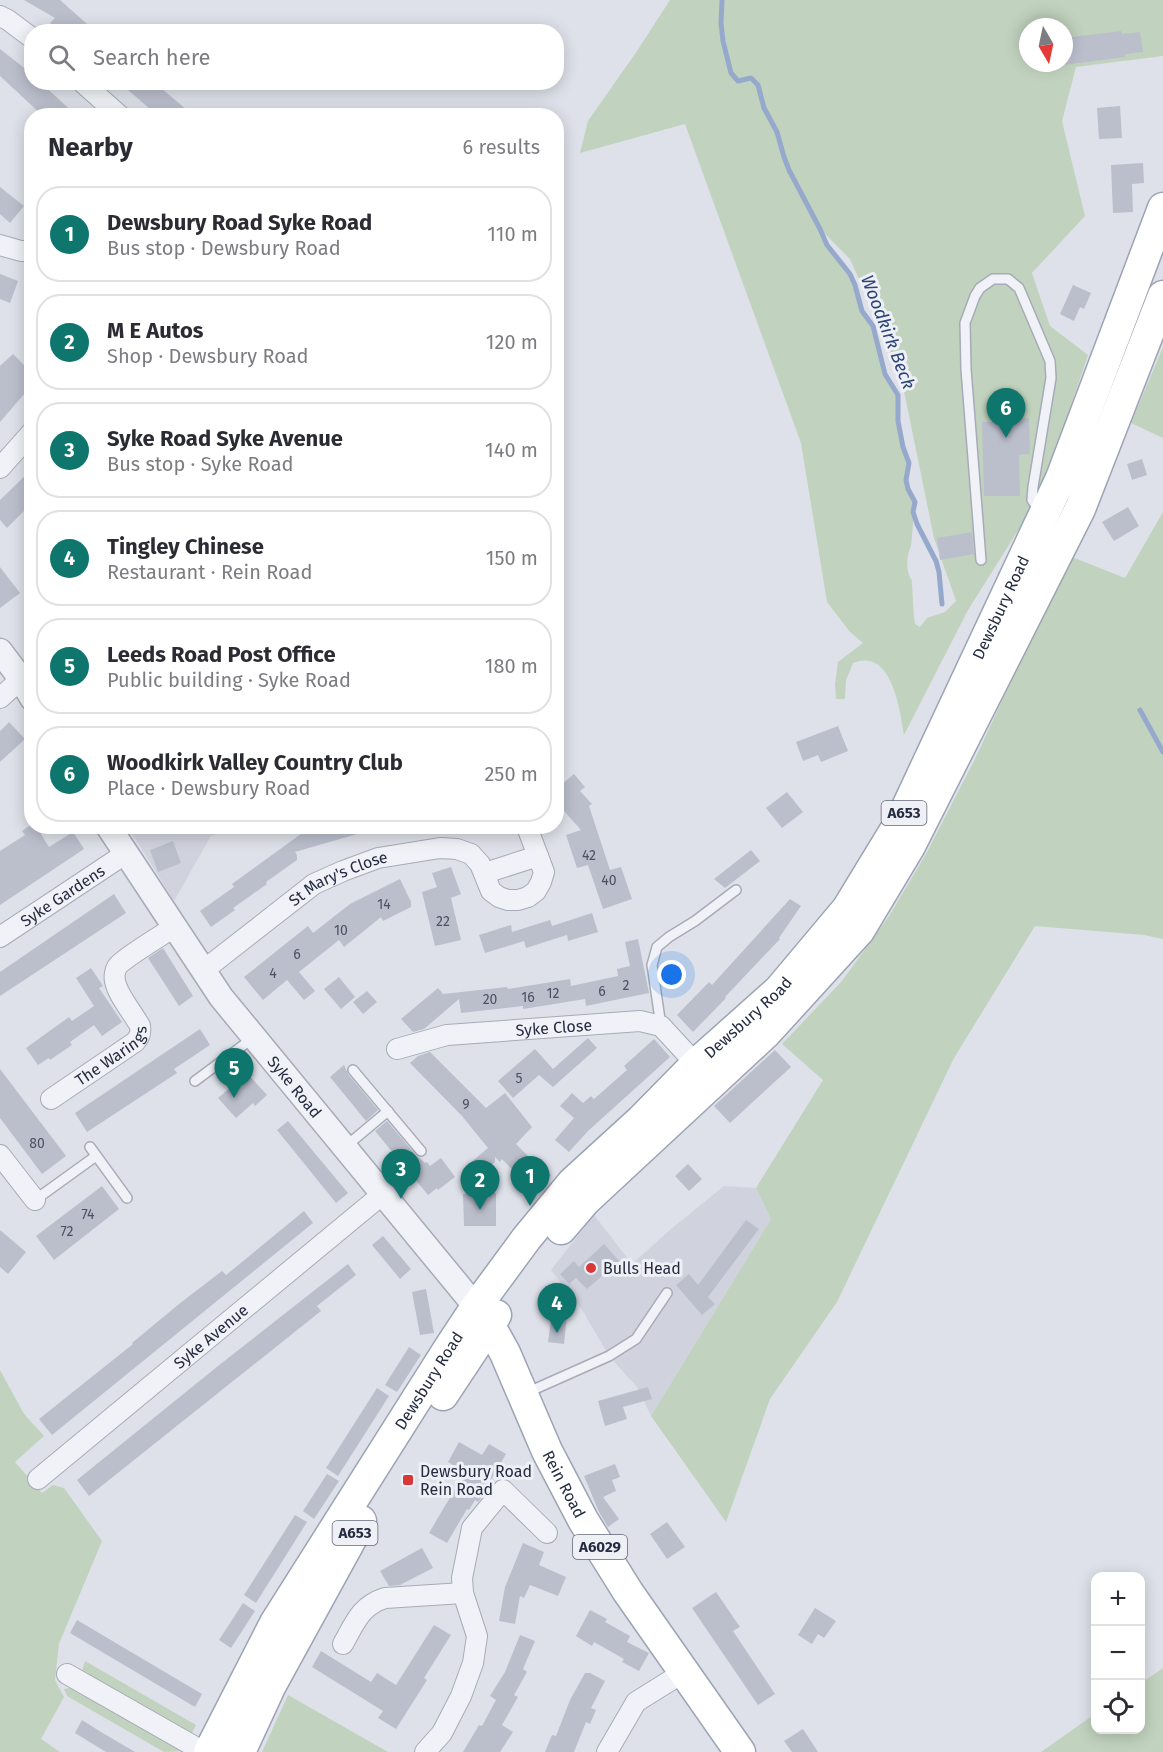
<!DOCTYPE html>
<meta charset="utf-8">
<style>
:root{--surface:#fff;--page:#f2f2f3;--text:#2b2b33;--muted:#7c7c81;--line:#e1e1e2;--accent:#0f766e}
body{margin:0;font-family:"Fira Sans",sans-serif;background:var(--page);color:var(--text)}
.controls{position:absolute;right:18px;bottom:18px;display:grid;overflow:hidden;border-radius:12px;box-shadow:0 3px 15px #0003}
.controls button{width:54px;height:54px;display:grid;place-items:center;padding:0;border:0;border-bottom:2px solid var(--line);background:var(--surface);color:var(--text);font:30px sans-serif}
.compass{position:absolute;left:1019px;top:18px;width:54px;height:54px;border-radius:50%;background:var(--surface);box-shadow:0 3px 15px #0003;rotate:171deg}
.you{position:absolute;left:672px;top:975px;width:21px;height:21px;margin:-15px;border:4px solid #fff;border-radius:50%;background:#1a73e8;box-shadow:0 0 0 9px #1a73e833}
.badge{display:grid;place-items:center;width:39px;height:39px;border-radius:50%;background:var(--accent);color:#fff;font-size:20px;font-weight:700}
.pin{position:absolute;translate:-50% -50px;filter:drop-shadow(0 2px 3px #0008)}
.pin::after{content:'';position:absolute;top:32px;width:21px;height:18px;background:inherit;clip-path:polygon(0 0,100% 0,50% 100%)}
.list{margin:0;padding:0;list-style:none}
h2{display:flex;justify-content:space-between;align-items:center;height:78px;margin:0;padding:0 24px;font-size:26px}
h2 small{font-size:20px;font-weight:400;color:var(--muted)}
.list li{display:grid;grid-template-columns:39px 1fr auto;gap:18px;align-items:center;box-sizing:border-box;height:96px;margin:0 12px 12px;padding:0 12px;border:2px solid var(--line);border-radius:24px}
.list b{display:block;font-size:22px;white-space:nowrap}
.list p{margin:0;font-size:20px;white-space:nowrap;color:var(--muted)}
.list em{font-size:20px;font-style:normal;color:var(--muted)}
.icon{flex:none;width:33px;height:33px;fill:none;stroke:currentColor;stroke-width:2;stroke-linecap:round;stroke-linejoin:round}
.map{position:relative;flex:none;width:1163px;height:1752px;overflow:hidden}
.search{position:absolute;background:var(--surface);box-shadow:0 3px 15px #0003;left:24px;top:24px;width:540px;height:66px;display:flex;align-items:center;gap:15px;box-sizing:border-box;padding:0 21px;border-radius:24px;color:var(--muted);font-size:22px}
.panel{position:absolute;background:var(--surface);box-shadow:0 3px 15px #0003;left:24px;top:108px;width:540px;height:726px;border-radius:24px}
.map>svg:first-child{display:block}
</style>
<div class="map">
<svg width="1163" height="1752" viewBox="0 0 1163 1752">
<rect width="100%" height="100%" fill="#dee1e9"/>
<path fill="#d0d3de" d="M128,827h110l-27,9 -37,65z
M724,1186l32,2 15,31 -120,197 -14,-29 -28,-31 -28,-48 -30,-38 43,-55 38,49 39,-35z"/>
<path fill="#c1d3be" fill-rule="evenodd" d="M670,0h493v56l-87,11 -14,54 23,95 -53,57 18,53 38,29 -47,139 -73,116 -64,125c-4,-25 -12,-88 -51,-72l-7,17 -1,19h-9l-1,-15 3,-22 25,-19 -13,-11 -23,-30 -26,-159 -116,-319 -105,29 8,-32 49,-70zM1028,27h36v36h-36zM821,230l29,29 33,73 22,64 29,142 22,63 -11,11 -18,6 -7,9 -5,-3c-2,-13 -2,-26 -3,-40 0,-6 0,-2 -3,-9 -3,-9 -2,-20 2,-29l4,-44 -5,-6 -4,-16 3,-17 -6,-16 -5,-26v-26l-13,-21 -12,-48 -11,-15 -7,-26 -5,-11 -23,-29z
M1163,347v91l-32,-15z
M1163,512v427l-19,-4 -109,-9 -81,132 -117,244 -67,97 -44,123 -75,-106 120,-197 -15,-31 67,-108 -41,-36 60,-63 47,-65 37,-62 49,-95 44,-95 53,-107 53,21z
M0,1370l24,44 20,22 -29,26 27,31 11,-8 11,3 38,53 -43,103 -4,36 9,17 -23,42 19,13h-60z
M85,1661l111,64 -5,10 -109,-64z
M1163,1668v84h-122l54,-38 1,16h44l1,-47z
M75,1687l109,64 -20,1 -97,-56 -3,-7z
M288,1695l100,57h-126z"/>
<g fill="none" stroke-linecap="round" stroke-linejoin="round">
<path stroke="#96a9cc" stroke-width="5" d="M722,0l-1,23 2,18 8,32 7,8 13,-3 7,7 6,23 13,24 7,25 5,13 31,59 7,16 23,29 5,11 7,26 11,15 12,48 13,21v26l5,26 6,16 -3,17 2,9 7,13 -2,10 4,12 19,37 3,11 3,32
M1140,710l23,42"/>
</g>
<path fill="#bbbfcc" d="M24,0h36l36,32h-36l-10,-9 5,-5z
M1121,31l1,3 18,-2 3,20 -18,2v3l-61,8v-27z
M0,49l32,25v8h8l37,34h-34l-43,-40z
M134,82h20l40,34h-36l-30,-26z
M1120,106l2,32 -23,1 -2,-31z
M1143,163l1,20 -12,1 1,28 -20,1 -2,-48z
M0,187l24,19 -14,17 -10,-9z
M0,274l18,7 -8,22 -10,-4z
M1073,285l18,8 -7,16 -4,-2 -6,14 -14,-7z
M13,354l12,12 7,-7v26l-32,37v-56z
M1001,398h20l1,21 7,-1 1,36 -11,1 1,41h-36l-2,-74h19z
M1142,459l5,16 -15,5 -5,-16z
M32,469v34l-25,25 -7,-8v-20z
M1128,507l11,19 -25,15 -12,-19z
M972,532l2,22 -34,6 -3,-22z
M0,567l20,26 -20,15z
M9,722l16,17 -25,23v-31z
M838,726l10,25 -27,11 -3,-7 -15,6 -7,-19z
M574,774l11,13 -5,4 12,13 -3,2 21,64 11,-3 11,32 -29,10 -15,-44 -11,3 -11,-33 15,-5 -25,-28v-13z
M787,792l16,20 -21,16 -16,-20z
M32,824v2h4l13,21 24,-15 11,17 -84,56v-54l25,-16 -3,-4z
M312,826h58l1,4 -76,22 2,3v5l-31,22 1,2 -34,24 2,2 -24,17 -11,-16 34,-24 -2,-3 73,-53 -1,-2z
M173,841l8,22 -23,9 -8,-22z
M751,850l9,11 -35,27 -11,-9z
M451,867l10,27 -10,4 10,42 -26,6 -13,-54 15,-5 -5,-14z
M400,879l11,23v5l-28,14 -2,-4 -37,30 -5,-7 -40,32 16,19 -11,9 -17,-20 -24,20 -19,-23 64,-51 5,7 37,-29z
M114,894l12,19 -126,83v-24z
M790,899l11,7 -22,32 1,1 -55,58 1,1 -33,34 -16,-17 32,-33 3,3z
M592,913l6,19 -30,9 -1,-6 -41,13 -2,-7 -39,12 -6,-18 32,-10 1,7 38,-12 2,6z
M638,939l11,54 -63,13 -1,-7 -62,10v-3l-62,7 -2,-14 -35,30 -11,3 -12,-13 37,-31 5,6 64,-7 1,2 62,-10 1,7 47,-10 -1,-7 13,-3 -5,-24z
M163,948l30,48 -14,10 -31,-48z
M91,968l12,18 -4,2 23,34 -20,14 -8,-11 -24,17 2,3 -22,15 -1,-2 -11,7 -12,-17 43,-31 3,4 22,-15 -18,-28z
M339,977l16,20 -14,12 -17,-20z
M367,991l10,11 -14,12 -10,-12z
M200,1029l10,16 -36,24 3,4 -90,59 -12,-19z
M588,1038l9,10 -44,39 -14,-12 -26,23 -15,-17 37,-32 18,20z
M654,1039l16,18 -82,74 -19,21 -14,-12 19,-22 -14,-12 12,-13 11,10 8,-7 3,3 33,-29 -3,-4z
M775,1050l16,17 -61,56 -16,-17z
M430,1052l56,56 19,-15 27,34 -16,17 21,21 3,-2 11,12 -20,20 -10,-11v-5l-19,-20 -2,3 -5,-5v5l-32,26v-19l25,-21 -26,-32 -52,-53 8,-7z
M344,1065l4,9 30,36 -12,11 -36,-44z
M0,1069l66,87 -24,18 -42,-56z
M247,1073l20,22 -12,11 -2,-3 -17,15 -18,-20z
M288,1121l60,72 -12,10 -59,-73z
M387,1121l29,34 9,8 2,-1 3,4 11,-8 14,19 -17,13 -1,-2 -9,7 -53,-64z
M688,1164l14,15 -13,12 -14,-15z
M102,1186l17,23 -65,51 -18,-24z
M496,1193v33h-32l-1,-32z
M304,1211l9,12 -261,212 -13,-16 94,-75 -1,-1 47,-39 43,-33 4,4z
M746,1220l13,9 -51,68 7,7 -13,11 -26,-30 13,-11 9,11z
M0,1230l26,22 -18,22 -8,-7z
M383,1236l28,33 -11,10 -28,-34z
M604,1244l15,17 -32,28 -11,-11 -7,6 -9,-10 14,-13 5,6z
M348,1264l8,11 -39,31 4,5 -232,185 -12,-16 141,-114z
M426,1289l8,44 -14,2 -8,-43z
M552,1312l15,2 -3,30 -16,-2z
M409,1347l12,8 -24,37 -12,-7z
M648,1387l4,12 -29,8 4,12 -22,7 -7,-25z
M377,1388l12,8 -51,80 -12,-8z
M459,1442l23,13 7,-11 17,10 -21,36 1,1 -8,11 -3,-2 -6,10 -2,-1 -20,34 -18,-10 36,-61 -17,-10z
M615,1464l5,13 -8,3 4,11 -13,6 16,22 -11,8 -9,-15 -15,-36z
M327,1474l12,7 -25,38 -11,-8z
M295,1515l12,7 -51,81 -12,-8z
M667,1522l18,25 -18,12 -17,-25z
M523,1543l21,9 -5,13 27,12 -8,19 -28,-11 -6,13 -4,-2 -5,28 -16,-3 6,-34z
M422,1548l11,20 -33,17 -11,1 -9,-15z
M716,1592l24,35 -7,4 42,63 -17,11 -66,-97z
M243,1603l12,8 -24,37 -12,-8z
M815,1608l21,13 -12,17 -6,-4 -6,10 -14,-9z
M590,1610l17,9 -2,3 25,14 -3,6 22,11 -10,18 -17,-9 2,-3 -30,-17 -2,4 -16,-10z
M77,1620l125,74 -7,13 -125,-74z
M434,1625l17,10 -27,43 3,2 -31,49 -18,-11 5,-7 -71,-44 9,-16 50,31 6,-9 19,12z
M520,1635l15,6 -12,28 4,3 -13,23 4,2 -16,28 11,7 -13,20h-37l16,-27 3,1 14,-26 -6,-4 15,-24z
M585,1673h5l15,8 -14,27 5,2 -6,14 -4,-2 -12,30h-29l7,-17 4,1 14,-36z
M82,1720l19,12 34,20h-29l-31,-19z
M803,1729l15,23h-26l-8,-11z"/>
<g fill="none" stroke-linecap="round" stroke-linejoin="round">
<defs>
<path id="service" d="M981,560l-15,-191 -1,-46 10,-27 5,-8 13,-9h15l11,9 31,73 1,17 -18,109 -1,13 8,11
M661,1026l-9,-61 5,-18 12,-10 26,-16 41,-31
M353,1070l68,81
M195,1081l58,-43
M90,1147l37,51
M345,1147l43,-36
M35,1200l61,-44
M526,1393l83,-37 27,-17 31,-46"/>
<g id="minor">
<path d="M0,16l8,4 24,18"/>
<path d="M82,82l38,34"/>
<path d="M0,245l21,6h11"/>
<path d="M0,468l32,-36"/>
<path d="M0,698l21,-19"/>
<path d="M485,873l53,-17"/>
<path id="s1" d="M0,937l125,-83"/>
<path id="s2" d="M204,970l110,-86 29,-13 35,-13 62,-10 17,1 14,5 9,10 11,27 8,6 9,3h10l10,-3 8,-6 5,-9 3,-10 -17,-45"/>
<path id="s3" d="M397,1049l50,-14 193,-14 21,5 35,38"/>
<path id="s4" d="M51,1099l84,-57c5,-6 6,-9 5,-16 -7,-13 -23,-32 -25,-45 -1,-4 0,-11 2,-14 5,-8 47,-33 57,-40"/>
<path d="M0,1155l35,45"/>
<path id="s5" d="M38,1479l346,-286"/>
<path d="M343,1644c12,-21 17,-38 42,-46l78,-5"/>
<path d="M67,1674l137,78"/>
<path d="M425,1752l17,-19 19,-37 12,-33 4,-27 -14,-43 -1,-15 10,-50 31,-38 44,43"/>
<path d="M607,1752l29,-50 48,-30"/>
</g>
<g id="tertiary">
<path d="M0,651l21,28 11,19"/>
<path id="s6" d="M108,826l113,171 255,310"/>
</g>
<g id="primary">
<path d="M561,1229l24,-28 181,-168 93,-102 51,-85 170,-337 83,-213"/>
<path id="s7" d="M480,1312l9,12 16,29 42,98 36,69 45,72 112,160"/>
<path d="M443,1395l53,-80"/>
<path id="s8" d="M209,1752l66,-129 174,-275 27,-41 50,-68 46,-56 69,-63 55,-56 83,-74 68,-81 53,-87 161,-344 102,-270"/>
<path d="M240,1752l31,-67 90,-164"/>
</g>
</defs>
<use href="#service" stroke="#a7abb7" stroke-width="12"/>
<use href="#minor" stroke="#a7abb7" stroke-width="22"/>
<use href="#tertiary" stroke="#a7abb7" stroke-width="27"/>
<use href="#primary" stroke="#9ca3b5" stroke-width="33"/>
<use href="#service" stroke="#f1f2f7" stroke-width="9"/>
<use href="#minor" stroke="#f1f2f7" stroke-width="20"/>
<use href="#tertiary" stroke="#f1f2f7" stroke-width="24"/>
<use href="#primary" stroke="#fff" stroke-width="30"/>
</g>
<g fill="#d9383b" stroke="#eef0f6" stroke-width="2">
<circle cx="591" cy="1268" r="6"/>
<rect x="402" y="1474" width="12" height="12" rx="3"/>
</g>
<g text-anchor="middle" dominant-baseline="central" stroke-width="6" stroke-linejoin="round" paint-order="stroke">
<g font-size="14" fill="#4b5164">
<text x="589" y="855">42</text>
<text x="609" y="880">40</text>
<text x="384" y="904">14</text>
<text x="443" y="921">22</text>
<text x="341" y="930">10</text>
<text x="297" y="954">6</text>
<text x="273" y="973">4</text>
<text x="626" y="985">2</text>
<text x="602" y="991">6</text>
<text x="553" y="993">12</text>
<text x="528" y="997">16</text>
<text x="490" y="999">20</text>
<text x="519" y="1078">5</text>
<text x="466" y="1104">9</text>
<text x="37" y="1143">80</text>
<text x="88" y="1214">74</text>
<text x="67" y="1231">72</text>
</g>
<g fill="#eef0f6" stroke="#626777" stroke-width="1.5">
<rect x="881.5" y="801" width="45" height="24" rx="4.5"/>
<rect x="332.5" y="1521" width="45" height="24" rx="4.5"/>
<rect x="573" y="1535" width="54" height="24" rx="4.5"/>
</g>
<g font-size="15" font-weight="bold" fill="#262c41">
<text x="904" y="813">A653</text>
<text x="355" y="1533">A653</text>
<text x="600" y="1547">A6029</text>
</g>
<g font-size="16" fill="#262c41" stroke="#eef0f6">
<text stroke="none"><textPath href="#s8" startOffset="1404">Dewsbury Road</textPath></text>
<text stroke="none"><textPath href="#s2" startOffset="164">St Mary's Close</textPath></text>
<text stroke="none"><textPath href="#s1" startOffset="75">Syke Gardens</textPath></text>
<text stroke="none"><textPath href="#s8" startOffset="918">Dewsbury Road</textPath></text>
<text stroke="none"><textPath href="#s3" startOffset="159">Syke Close</textPath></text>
<text stroke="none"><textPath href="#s4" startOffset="75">The Warings</textPath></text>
<text stroke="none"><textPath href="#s6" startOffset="321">Syke Road</textPath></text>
<text stroke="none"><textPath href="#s5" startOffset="224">Syke Avenue</textPath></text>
<text stroke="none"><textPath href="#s8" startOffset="432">Dewsbury Road</textPath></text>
<text stroke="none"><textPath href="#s7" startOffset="192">Rein Road</textPath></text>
</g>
<g font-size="16" fill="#262c41" stroke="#eef0f6" text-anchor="start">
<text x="603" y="1268">Bulls Head</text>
<text x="420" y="1471">Dewsbury Road<tspan x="420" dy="18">Rein Road</tspan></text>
</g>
<g font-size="18" font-style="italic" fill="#2d4478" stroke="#eef0f6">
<text transform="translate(888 332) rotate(69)">Woodkirk Beck</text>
</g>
</g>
</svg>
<div class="controls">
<button>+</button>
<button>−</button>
<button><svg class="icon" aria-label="locate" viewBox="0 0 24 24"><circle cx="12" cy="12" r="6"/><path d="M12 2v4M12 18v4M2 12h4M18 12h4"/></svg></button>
</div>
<svg class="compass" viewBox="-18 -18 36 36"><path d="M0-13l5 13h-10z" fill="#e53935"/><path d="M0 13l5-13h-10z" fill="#7c7c81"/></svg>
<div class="you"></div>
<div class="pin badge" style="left:530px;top:1206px">1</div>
<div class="pin badge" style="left:480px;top:1210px">2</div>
<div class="pin badge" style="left:401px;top:1199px">3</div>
<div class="pin badge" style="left:557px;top:1333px">4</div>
<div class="pin badge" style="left:234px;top:1098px">5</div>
<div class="pin badge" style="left:1006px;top:438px">6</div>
<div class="search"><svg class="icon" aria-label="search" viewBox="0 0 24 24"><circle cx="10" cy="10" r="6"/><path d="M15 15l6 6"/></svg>Search here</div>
<section class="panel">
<h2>Nearby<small>6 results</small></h2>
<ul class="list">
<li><span class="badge">1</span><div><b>Dewsbury Road Syke Road</b><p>Bus stop · Dewsbury Road</p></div><em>110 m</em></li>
<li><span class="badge">2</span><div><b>M E Autos</b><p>Shop · Dewsbury Road</p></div><em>120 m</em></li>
<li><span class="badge">3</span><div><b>Syke Road Syke Avenue</b><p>Bus stop · Syke Road</p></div><em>140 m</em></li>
<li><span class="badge">4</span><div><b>Tingley Chinese</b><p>Restaurant · Rein Road</p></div><em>150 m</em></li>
<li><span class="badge">5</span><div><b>Leeds Road Post Office</b><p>Public building · Syke Road</p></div><em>180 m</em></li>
<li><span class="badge">6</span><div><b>Woodkirk Valley Country Club</b><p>Place · Dewsbury Road</p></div><em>250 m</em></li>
</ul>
</section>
</div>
